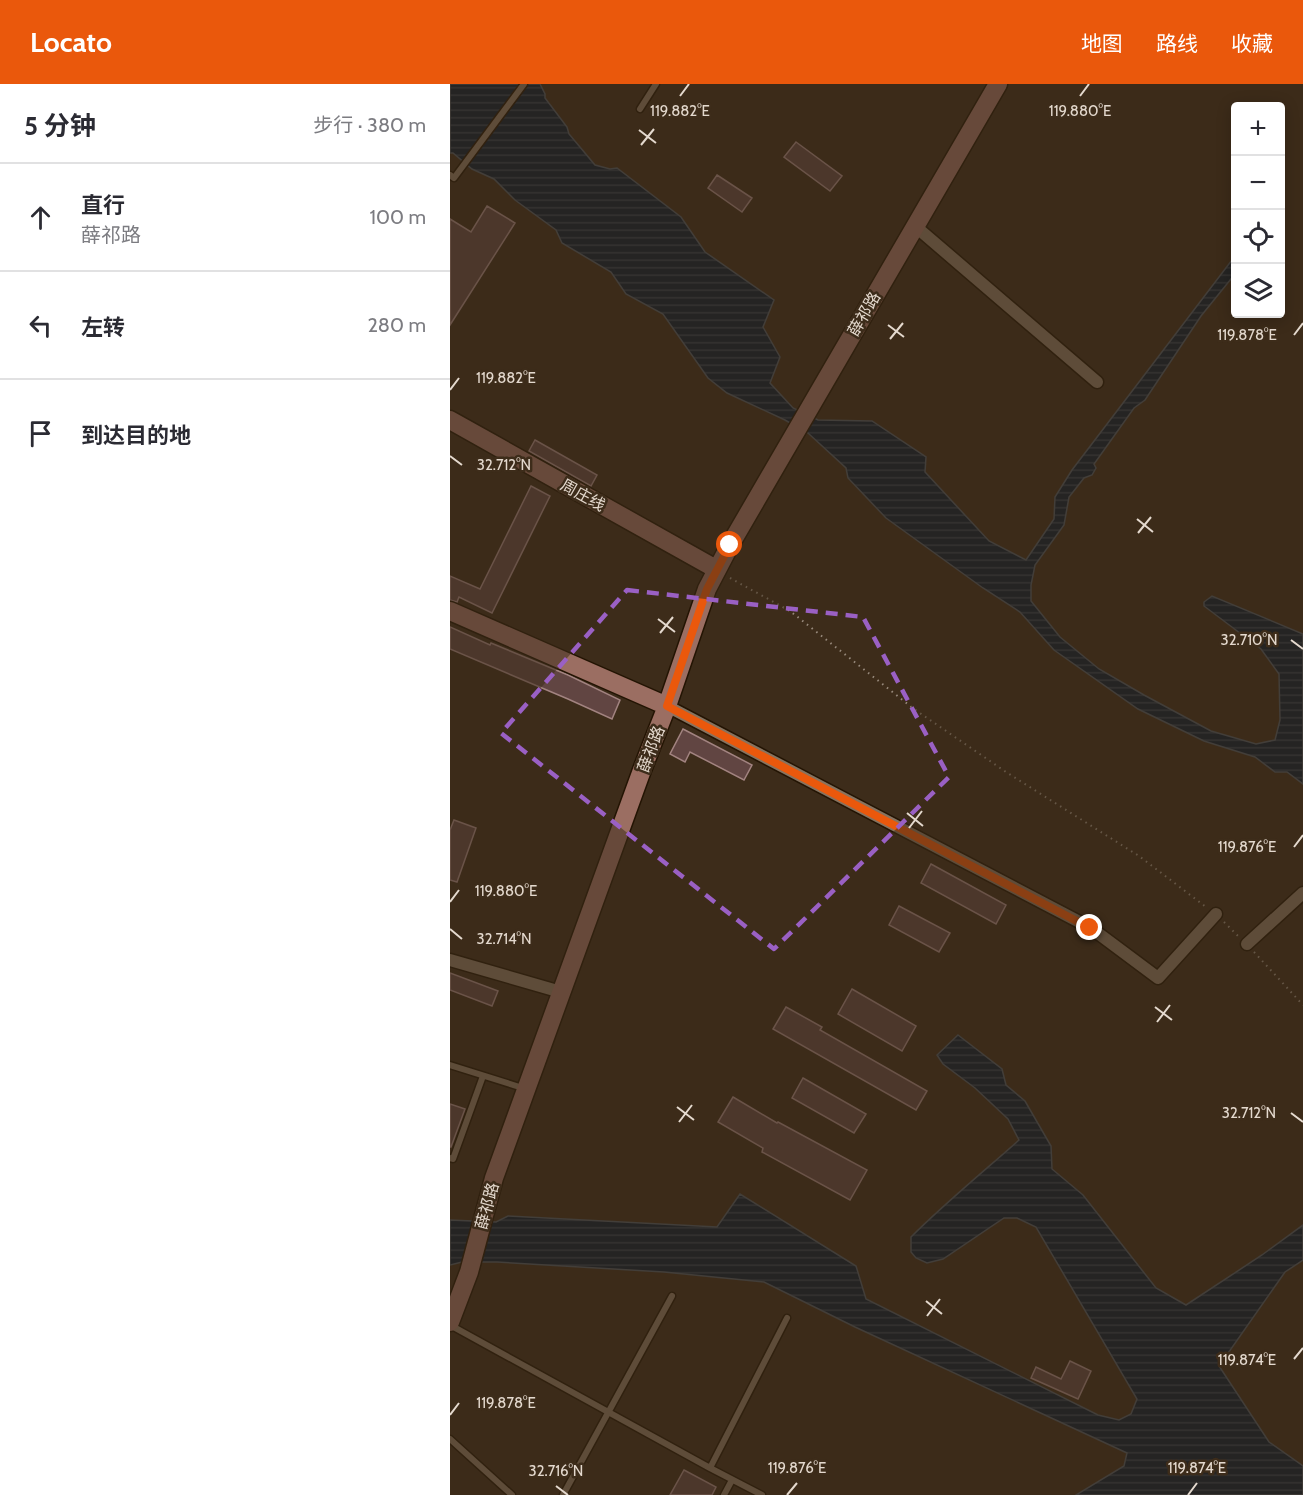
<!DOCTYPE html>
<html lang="zh">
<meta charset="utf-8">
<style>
:root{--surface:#fff;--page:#f2f2f3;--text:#2b2b33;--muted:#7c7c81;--line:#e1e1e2;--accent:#ea580c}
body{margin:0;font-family:Cabin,"Noto Sans SC",sans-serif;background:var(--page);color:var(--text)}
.controls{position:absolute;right:18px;top:18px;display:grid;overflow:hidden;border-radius:6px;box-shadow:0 3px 15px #0003}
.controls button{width:54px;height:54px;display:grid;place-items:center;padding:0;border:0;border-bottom:2px solid var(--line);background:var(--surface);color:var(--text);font:30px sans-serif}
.stop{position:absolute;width:18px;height:18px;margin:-14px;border:4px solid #ea580c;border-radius:50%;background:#fff}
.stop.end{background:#ea580c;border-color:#fff;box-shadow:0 2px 6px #0008}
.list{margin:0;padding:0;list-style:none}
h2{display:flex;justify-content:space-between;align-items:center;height:78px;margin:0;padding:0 24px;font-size:26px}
h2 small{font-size:20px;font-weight:400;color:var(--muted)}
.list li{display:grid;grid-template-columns:39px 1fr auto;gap:18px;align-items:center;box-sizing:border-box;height:108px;padding:0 24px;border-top:2px solid var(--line)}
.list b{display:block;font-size:22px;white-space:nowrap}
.list p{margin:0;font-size:20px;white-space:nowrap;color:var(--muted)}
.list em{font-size:20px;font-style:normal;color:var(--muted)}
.icon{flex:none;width:33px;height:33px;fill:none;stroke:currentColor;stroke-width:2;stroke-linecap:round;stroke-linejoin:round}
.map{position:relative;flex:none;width:853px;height:1411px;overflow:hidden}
header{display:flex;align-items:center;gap:36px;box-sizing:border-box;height:84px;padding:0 30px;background:var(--accent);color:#fff}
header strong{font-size:28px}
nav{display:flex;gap:33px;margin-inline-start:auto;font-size:21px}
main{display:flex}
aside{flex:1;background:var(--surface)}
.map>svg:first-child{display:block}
</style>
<header>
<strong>Locato</strong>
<nav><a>地图</a><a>路线</a><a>收藏</a></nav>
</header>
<main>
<aside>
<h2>5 分钟<small>步行 · 380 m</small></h2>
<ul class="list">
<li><svg class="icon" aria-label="ahead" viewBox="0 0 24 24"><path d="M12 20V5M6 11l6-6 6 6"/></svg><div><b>直行</b><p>薛祁路</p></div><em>100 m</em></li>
<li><svg class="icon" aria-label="left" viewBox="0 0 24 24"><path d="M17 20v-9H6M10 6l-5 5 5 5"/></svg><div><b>左转</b></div><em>280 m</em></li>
<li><svg class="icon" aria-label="arrive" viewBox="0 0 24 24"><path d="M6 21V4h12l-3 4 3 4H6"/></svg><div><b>到达目的地</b></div></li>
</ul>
</aside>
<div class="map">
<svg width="853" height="1411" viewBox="0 0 853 1411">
<defs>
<pattern id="water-rules" width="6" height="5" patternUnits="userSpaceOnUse" patternTransform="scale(1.5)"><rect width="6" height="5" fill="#0a1b30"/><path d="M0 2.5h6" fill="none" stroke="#2e3c4d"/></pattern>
</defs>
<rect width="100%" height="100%" fill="#3d2c1a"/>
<path fill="url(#water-rules)" stroke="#4b545f" stroke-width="1.5" d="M0,0h90l5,10v4l22,29 2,7 26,31 15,4 7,-1 64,49 24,35 69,48 -11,27 17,30 -10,26 23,25 25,12 54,1 54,36 -1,15 64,69 37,19 28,-41 1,-22 17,-27 163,-214v18l-34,42 -56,84 -11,8 -40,56 2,4 -4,7 -8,3 -15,19 -5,28 -29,40 -4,20v16l29,36 39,32 45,26 67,36 45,13 19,-4 5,-20 -1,-46 -18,-25 -57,-43v-4l8,-6 91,38v150l-16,-12h-12l-20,-15 -51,-16 -66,-32 -84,-59 -34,-38 -37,-24 -97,-70 -38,-40 -2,-10 -38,-35 -23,-13 -58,-27 -19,-15 -45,-64 -37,-20 -15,-22 -49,-29 -6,-13 -41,-30 -21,-21 -22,-10 -19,-16h-3z
M508,951l44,34 4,16 19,16 26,45 1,23 31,26 73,93 30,17 76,-50 41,-30v35l-18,12 -66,94 50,76 34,24v29h-227l48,-29 3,-13 -272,-126 -91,-45 -100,-10 -167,-10h-35l-12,3v-45l46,2 12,-6 209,11 23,-33 116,72 10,33 232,116 21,5 12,-6 6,-15 -101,-172 -19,-9h-13l-61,41 -16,4 -11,-5 -5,-6v-15c34,-34 72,-65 108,-97l-11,-21 -33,-31 -32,-24 -6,-9z"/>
<path fill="#614542" stroke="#a28380" stroke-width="1.5" d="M346,58l46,34 -12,15 -46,-34z
M267,91l35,23 -10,14 -34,-24z
M37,122l28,17 -65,102v-106l21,13z
M85,356l62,35 -6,11 -62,-35z
M81,402l19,10 -58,117 -33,-16 -2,5 -7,-2v-24l30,13z
M0,543l40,18 1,-2 77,32 52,25 -8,19 -44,-20 -118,-50z
M233,645l69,36 -8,15 -54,-28 -5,10 -15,-8z
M4,736l22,8 -19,54 -7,-2v-50z
M481,780l75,41 -10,19 -75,-41z
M449,822l51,27 -11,19 -50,-27z
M0,889l48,18 -6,15 -42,-16z
M402,905l64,37 -14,25 -64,-37z
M336,923l36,20 -2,3 107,61 -11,19 -143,-81z
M353,994l63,36 -12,19 -62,-35z
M283,1013l44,26 1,-1 89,48 -17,30 -88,-48 1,-4 -45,-26z
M0,1020l15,5 -14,38h-1z
M620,1277l21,10 -13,28 -47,-21 5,-11 25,12z
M234,1386l32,17 -4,8h-42z"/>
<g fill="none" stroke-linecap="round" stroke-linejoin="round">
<defs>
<path id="lane" d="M190,25l16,-25
M0,91l4,3 70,-94
M0,981l76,24
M0,1074l3,1 30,-83
M0,1241l260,143 52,27
M0,1355l62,56
M260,1384l77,-150
M113,1411l109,-199
M274,1411l8,-15"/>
<path id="street" d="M465,142l182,156
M217,622l424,222 67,50 58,-64
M797,860l56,-51
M0,876l111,32"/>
<path id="secondary" d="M0,336l266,149
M0,527l217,95
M0,1238l19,-50 25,-94 148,-408 25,-64 40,-117 23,-44 268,-461"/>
</defs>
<use href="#lane" stroke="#231403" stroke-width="9"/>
<use href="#street" stroke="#231403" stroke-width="15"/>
<use href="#secondary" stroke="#231403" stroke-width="21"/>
<path stroke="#988a7c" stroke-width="2" stroke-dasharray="1.5 4.5" stroke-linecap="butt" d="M280,494l60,33 124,98 92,63 133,84 67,51
M774,838l15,15
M804,868l49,53"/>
<use href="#lane" stroke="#87735f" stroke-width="6"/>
<use href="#street" stroke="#87735f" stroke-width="12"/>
<use href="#secondary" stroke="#9b6e62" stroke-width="18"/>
</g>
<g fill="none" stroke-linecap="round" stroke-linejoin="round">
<path stroke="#ea580c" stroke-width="8" d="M280,461l-23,44 -40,117 423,222"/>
</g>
<path d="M0 0H853V1411H0ZM177,506l236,27 86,160 -175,172 -273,-216z" fill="#3d2c1a" fill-opacity=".55" fill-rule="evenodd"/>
<path fill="none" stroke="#9a60c4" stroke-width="4.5" stroke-dasharray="12 8" stroke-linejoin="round" d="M177,506l236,27 86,160 -175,172 -273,-216z"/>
<path fill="none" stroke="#e4d9ce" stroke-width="2" d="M230,12l9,-12M630,12l9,-12M189,46l17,13M191,61l13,-16M438,241l16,12M844,251l9,-12M440,255l13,-16M0,306l9,-12M0,372l12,9M687,435l16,13M688,449l13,-16M208,535l17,13M210,549l13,-16M841,556l12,9M457,729l16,13M459,744l13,-17M844,763l9,-12M0,818l9,-12M0,845l12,10M705,923l17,13M707,938l13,-17M227,1023l17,13M841,1029l12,9M229,1038l13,-17M476,1217l16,13M477,1232l13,-17M844,1275l9,-11M0,1331l9,-12M106,1402l12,9M337,1411l10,-12M738,1411l9,-12"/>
<g text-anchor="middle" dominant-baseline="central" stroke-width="5" stroke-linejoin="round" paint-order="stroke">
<g font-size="16" fill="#e4d9ce" stroke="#3d2c1a">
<text transform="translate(414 230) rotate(-60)">薛祁路</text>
<text transform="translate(133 411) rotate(29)">周庄线</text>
<text transform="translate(201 665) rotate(-69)">薛祁路</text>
<text transform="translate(37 1122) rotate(-75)">薛祁路</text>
</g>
</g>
<g font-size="15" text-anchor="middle" fill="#e4d9ce" stroke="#3d2c1a" stroke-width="5" stroke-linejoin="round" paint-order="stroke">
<text x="230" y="32">119.882°E</text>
<text x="630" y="32">119.880°E</text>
<text x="797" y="256">119.878°E</text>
<text x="56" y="299">119.882°E</text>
<text x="54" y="386">32.712°N</text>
<text x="799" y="561">32.710°N</text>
<text x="797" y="768">119.876°E</text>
<text x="56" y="812">119.880°E</text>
<text x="54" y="860">32.714°N</text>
<text x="799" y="1034">32.712°N</text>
<text x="797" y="1281">119.874°E</text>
<text x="56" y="1324">119.878°E</text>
<text x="347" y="1389">119.876°E</text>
<text x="747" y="1389">119.874°E</text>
<text x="106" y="1392">32.716°N</text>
</g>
</svg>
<div class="controls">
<button>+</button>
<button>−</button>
<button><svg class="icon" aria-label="locate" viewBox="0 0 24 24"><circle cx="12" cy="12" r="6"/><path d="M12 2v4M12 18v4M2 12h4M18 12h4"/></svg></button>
<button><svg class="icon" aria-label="layers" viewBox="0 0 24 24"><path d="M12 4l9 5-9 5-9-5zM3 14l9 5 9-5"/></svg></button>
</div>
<div class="stop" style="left:280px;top:461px"></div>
<div class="stop end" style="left:640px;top:844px"></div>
</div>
</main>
